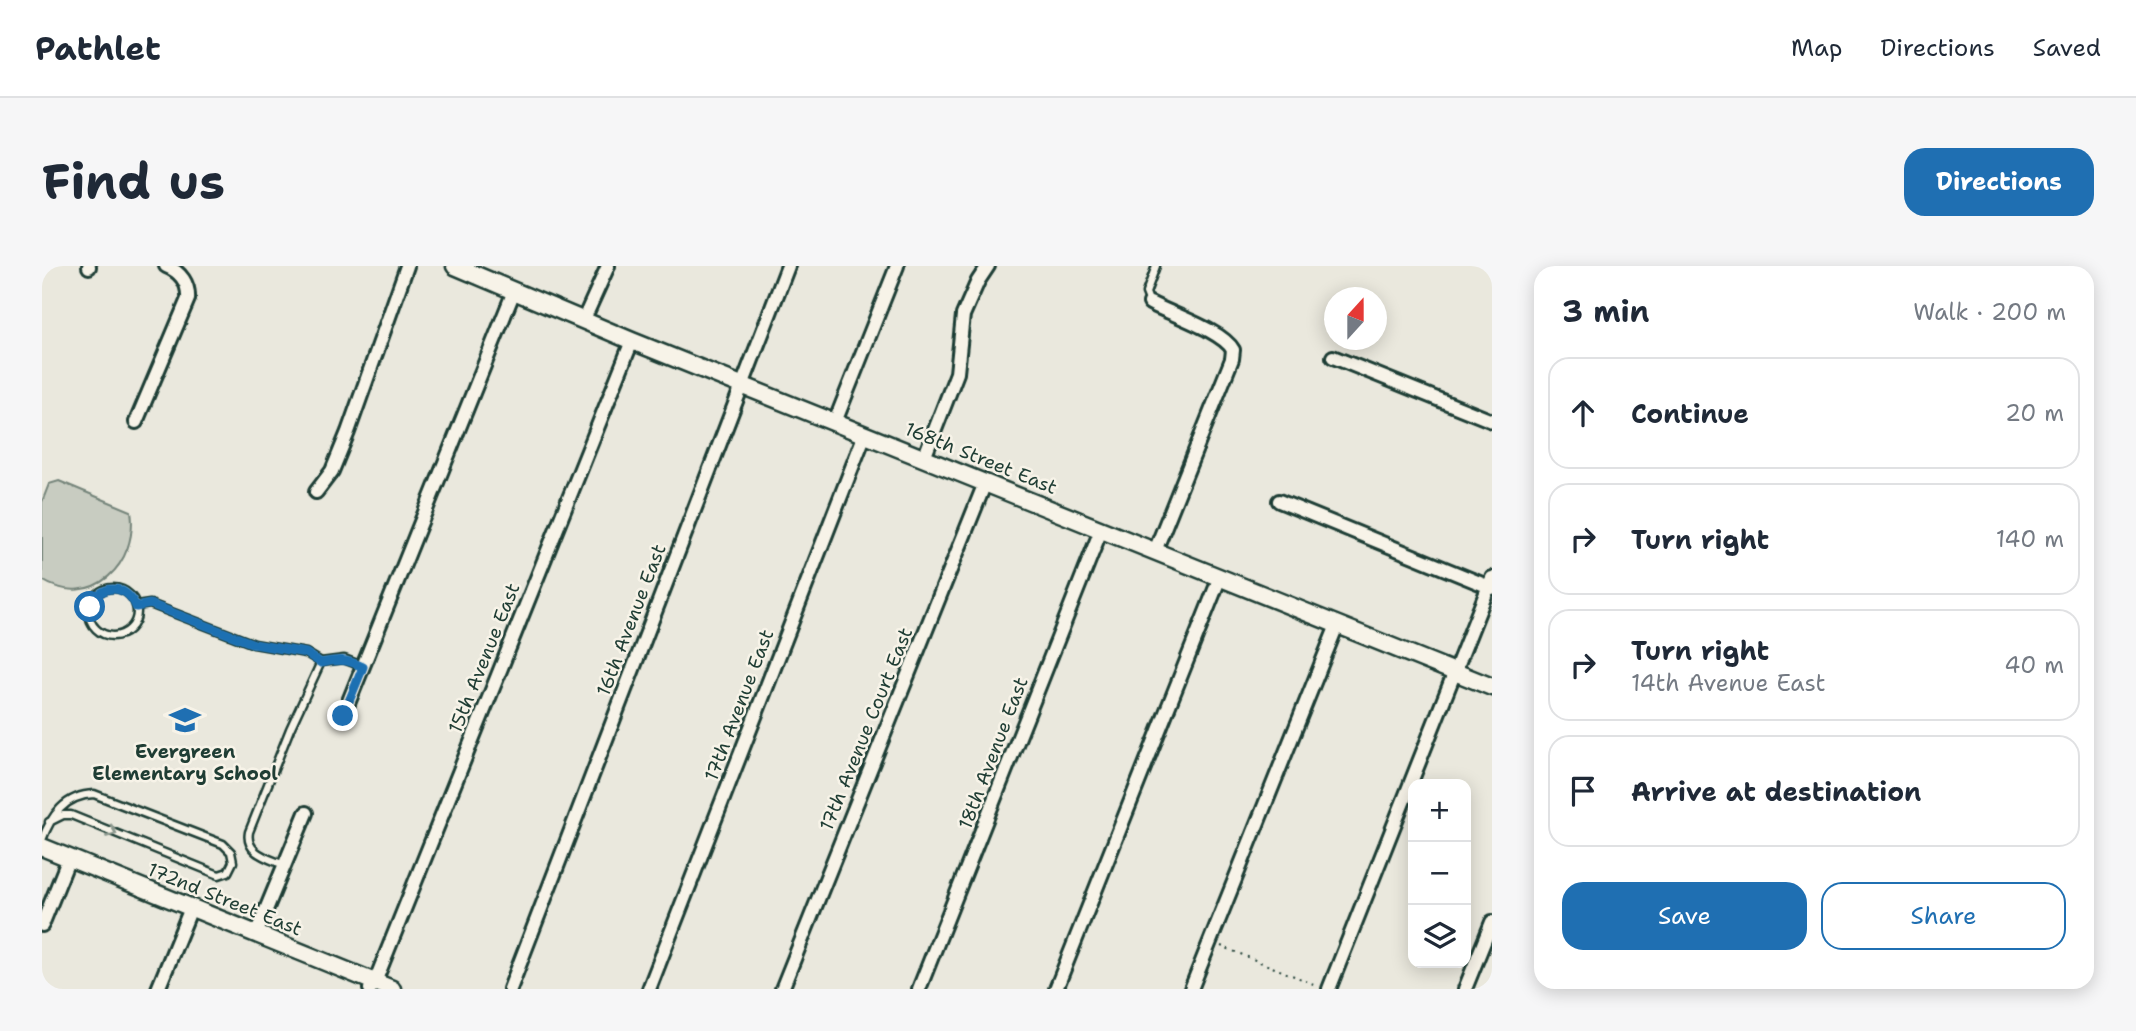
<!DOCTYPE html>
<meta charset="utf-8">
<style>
:root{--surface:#fff;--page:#f6f6f7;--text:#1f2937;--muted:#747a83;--line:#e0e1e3;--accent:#1f6fb2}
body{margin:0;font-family:"Shantell Sans",sans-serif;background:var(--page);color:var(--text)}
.controls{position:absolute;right:21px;bottom:21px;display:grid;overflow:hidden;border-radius:14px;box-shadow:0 4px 18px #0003}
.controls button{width:63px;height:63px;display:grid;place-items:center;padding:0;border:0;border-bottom:2px solid var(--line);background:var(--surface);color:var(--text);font:35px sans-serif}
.compass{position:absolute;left:1282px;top:21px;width:63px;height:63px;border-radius:50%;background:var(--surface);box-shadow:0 4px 18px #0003;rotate:21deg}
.stop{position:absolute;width:21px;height:21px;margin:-16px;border:5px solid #1f6fb2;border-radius:50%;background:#fff}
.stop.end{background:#1f6fb2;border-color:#fff;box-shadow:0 2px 7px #0008}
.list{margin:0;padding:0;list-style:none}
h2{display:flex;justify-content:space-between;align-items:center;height:91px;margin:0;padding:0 28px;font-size:30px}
h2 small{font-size:23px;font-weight:400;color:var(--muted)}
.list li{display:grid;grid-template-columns:46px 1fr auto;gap:21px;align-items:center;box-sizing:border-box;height:112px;margin:0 14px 14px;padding:0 14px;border:2px solid var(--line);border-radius:21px}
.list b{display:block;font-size:26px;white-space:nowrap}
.list p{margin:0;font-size:23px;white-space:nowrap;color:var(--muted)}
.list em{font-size:23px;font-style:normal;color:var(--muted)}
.actions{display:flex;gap:14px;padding:21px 28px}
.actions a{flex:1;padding:16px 0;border:2px solid var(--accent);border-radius:21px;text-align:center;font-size:24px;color:var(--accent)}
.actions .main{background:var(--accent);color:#fff}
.icon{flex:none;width:38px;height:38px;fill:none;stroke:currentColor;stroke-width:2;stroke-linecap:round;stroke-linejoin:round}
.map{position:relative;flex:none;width:1450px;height:723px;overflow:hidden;border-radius:21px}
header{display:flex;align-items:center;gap:42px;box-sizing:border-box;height:98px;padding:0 35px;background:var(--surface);border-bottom:2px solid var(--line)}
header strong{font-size:33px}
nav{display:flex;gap:38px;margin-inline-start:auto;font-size:24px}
.intro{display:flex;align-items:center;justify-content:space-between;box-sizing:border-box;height:168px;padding:0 42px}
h1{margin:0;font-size:49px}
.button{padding:18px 32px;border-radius:21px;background:var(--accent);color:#fff;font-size:24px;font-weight:700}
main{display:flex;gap:42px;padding:0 42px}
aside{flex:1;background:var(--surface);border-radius:21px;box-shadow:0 4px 18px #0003}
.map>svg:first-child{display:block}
</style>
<header>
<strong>Pathlet</strong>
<nav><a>Map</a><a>Directions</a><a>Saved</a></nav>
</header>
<div class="intro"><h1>Find us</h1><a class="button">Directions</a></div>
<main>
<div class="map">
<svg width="1450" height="723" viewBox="0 0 1450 723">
<rect width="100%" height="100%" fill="#eae8dd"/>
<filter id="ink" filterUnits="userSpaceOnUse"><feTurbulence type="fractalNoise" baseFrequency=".0143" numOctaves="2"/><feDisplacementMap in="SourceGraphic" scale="14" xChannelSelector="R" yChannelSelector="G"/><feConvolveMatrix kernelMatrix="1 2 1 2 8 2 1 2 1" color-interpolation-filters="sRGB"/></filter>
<g filter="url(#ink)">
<path fill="#c8ccc1" stroke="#74847a" stroke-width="2" d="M17,215l72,30c8,52 -39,100 -89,69v-78l7,-18z"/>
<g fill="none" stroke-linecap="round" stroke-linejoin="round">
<defs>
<path id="service" d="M1108,37l-4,-10 10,-27
M47 346a24 24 0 1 1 48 0a24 24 0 1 1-48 0Z
M94,340l14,-2 104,40 52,9 15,9
M0,574c9,-24 23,-45 52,-46l129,50 8,8 2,10 -5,10 -9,3 -148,-60h-8l-14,7
M242,599c-16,-7 -39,-12 -35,-33l41,-103 31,-67 23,-3 18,7"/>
<path id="minor" d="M47,1v-1
M1108,37c20,11 73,28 83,47l-1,9 -77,192
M542,53l24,-53
M1291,91l159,64
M94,156l52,-123c1,-15 -7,-27 -22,-33
M793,156l62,-156
M882,192l33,-85 6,-58 15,-34 10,-15
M274,226l16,-21 16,-39 59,-166
M1237,235l213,87
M301,450l171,-425
M0,659l27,-67
M214,668l50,-121
M116,723l33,-81
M328,723l5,-7 257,-641
M468,723l278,-723
M607,723l216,-555
M740,723l203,-506
M877,723l182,-459
M1014,723l164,-412
M1149,723l146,-364
M1287,723l163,-411
M1423,723l27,-67"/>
<path id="tertiary" d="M413,0l177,75 860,346
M0,581l350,142"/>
</defs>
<use href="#service" stroke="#1f3d34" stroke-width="11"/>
<use href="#minor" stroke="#1f3d34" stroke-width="18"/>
<use href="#tertiary" stroke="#1f3d34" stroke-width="21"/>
<path stroke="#1f3d34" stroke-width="2" stroke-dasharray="2 5" stroke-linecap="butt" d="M1179,680l95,39"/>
<use href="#service" stroke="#f7f3e8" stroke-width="6"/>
<use href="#minor" stroke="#f7f3e8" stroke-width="12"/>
<use href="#tertiary" stroke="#f7f3e8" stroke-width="16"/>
</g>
<defs><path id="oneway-chevron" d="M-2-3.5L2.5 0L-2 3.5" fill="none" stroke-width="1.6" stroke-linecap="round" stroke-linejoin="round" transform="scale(1.75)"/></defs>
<use stroke="#8b988e" href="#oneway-chevron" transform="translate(70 566) rotate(22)"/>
</g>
<g fill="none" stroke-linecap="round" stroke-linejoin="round" filter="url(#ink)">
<path stroke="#1f6fb2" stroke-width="9" d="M48,341c9,-24 37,-24 46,0l14,-3 104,40 52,9 15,10c17,-4 26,-4 42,4l-20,49"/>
</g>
<defs>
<symbol id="school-bare" viewBox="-9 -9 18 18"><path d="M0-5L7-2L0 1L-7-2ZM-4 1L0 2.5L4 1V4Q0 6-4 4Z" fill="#1f6fb2" stroke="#f7f3e8" stroke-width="2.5" paint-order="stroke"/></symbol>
</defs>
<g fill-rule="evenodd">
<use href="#school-bare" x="121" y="432" width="44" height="44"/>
</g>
<g text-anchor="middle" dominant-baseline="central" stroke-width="5" stroke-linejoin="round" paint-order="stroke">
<g font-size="19" fill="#1f3d34" stroke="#f7f3e8">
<text transform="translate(939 192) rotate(22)">168th Street East</text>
<text transform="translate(589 354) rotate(-69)">16th Avenue East</text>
<text transform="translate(442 392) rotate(-68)">15th Avenue East</text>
<text transform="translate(697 439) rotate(-69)">17th Avenue East</text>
<text transform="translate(824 463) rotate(-68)">17th Avenue Court East</text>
<text transform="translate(951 487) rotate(-69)">18th Avenue East</text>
<text transform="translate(183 633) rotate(22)">172nd Street East</text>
</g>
<g font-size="19" font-weight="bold" fill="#1f3d34" stroke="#f7f3e8">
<text x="143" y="485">Evergreen<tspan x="143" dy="22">Elementary School</tspan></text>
</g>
</g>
</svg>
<div class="controls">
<button>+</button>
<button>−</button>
<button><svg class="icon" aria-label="layers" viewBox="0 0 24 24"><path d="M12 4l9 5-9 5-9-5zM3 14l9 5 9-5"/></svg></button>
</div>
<svg class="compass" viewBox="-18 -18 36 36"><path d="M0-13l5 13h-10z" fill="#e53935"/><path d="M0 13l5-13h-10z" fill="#747a83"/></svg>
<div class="stop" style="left:48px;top:341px"></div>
<div class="stop end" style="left:301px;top:450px"></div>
</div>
<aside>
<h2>3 min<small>Walk · 200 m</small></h2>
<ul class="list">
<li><svg class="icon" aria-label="ahead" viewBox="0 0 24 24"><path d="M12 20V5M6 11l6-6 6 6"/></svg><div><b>Continue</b></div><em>20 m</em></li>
<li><svg class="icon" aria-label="right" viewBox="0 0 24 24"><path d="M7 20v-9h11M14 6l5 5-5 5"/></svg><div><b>Turn right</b></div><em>140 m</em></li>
<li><svg class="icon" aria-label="right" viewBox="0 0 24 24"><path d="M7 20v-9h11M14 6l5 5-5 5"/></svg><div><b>Turn right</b><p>14th Avenue East</p></div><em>40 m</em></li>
<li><svg class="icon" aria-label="arrive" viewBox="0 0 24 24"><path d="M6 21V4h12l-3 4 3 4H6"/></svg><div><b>Arrive at destination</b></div></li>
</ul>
<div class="actions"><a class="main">Save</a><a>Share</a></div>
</aside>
</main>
